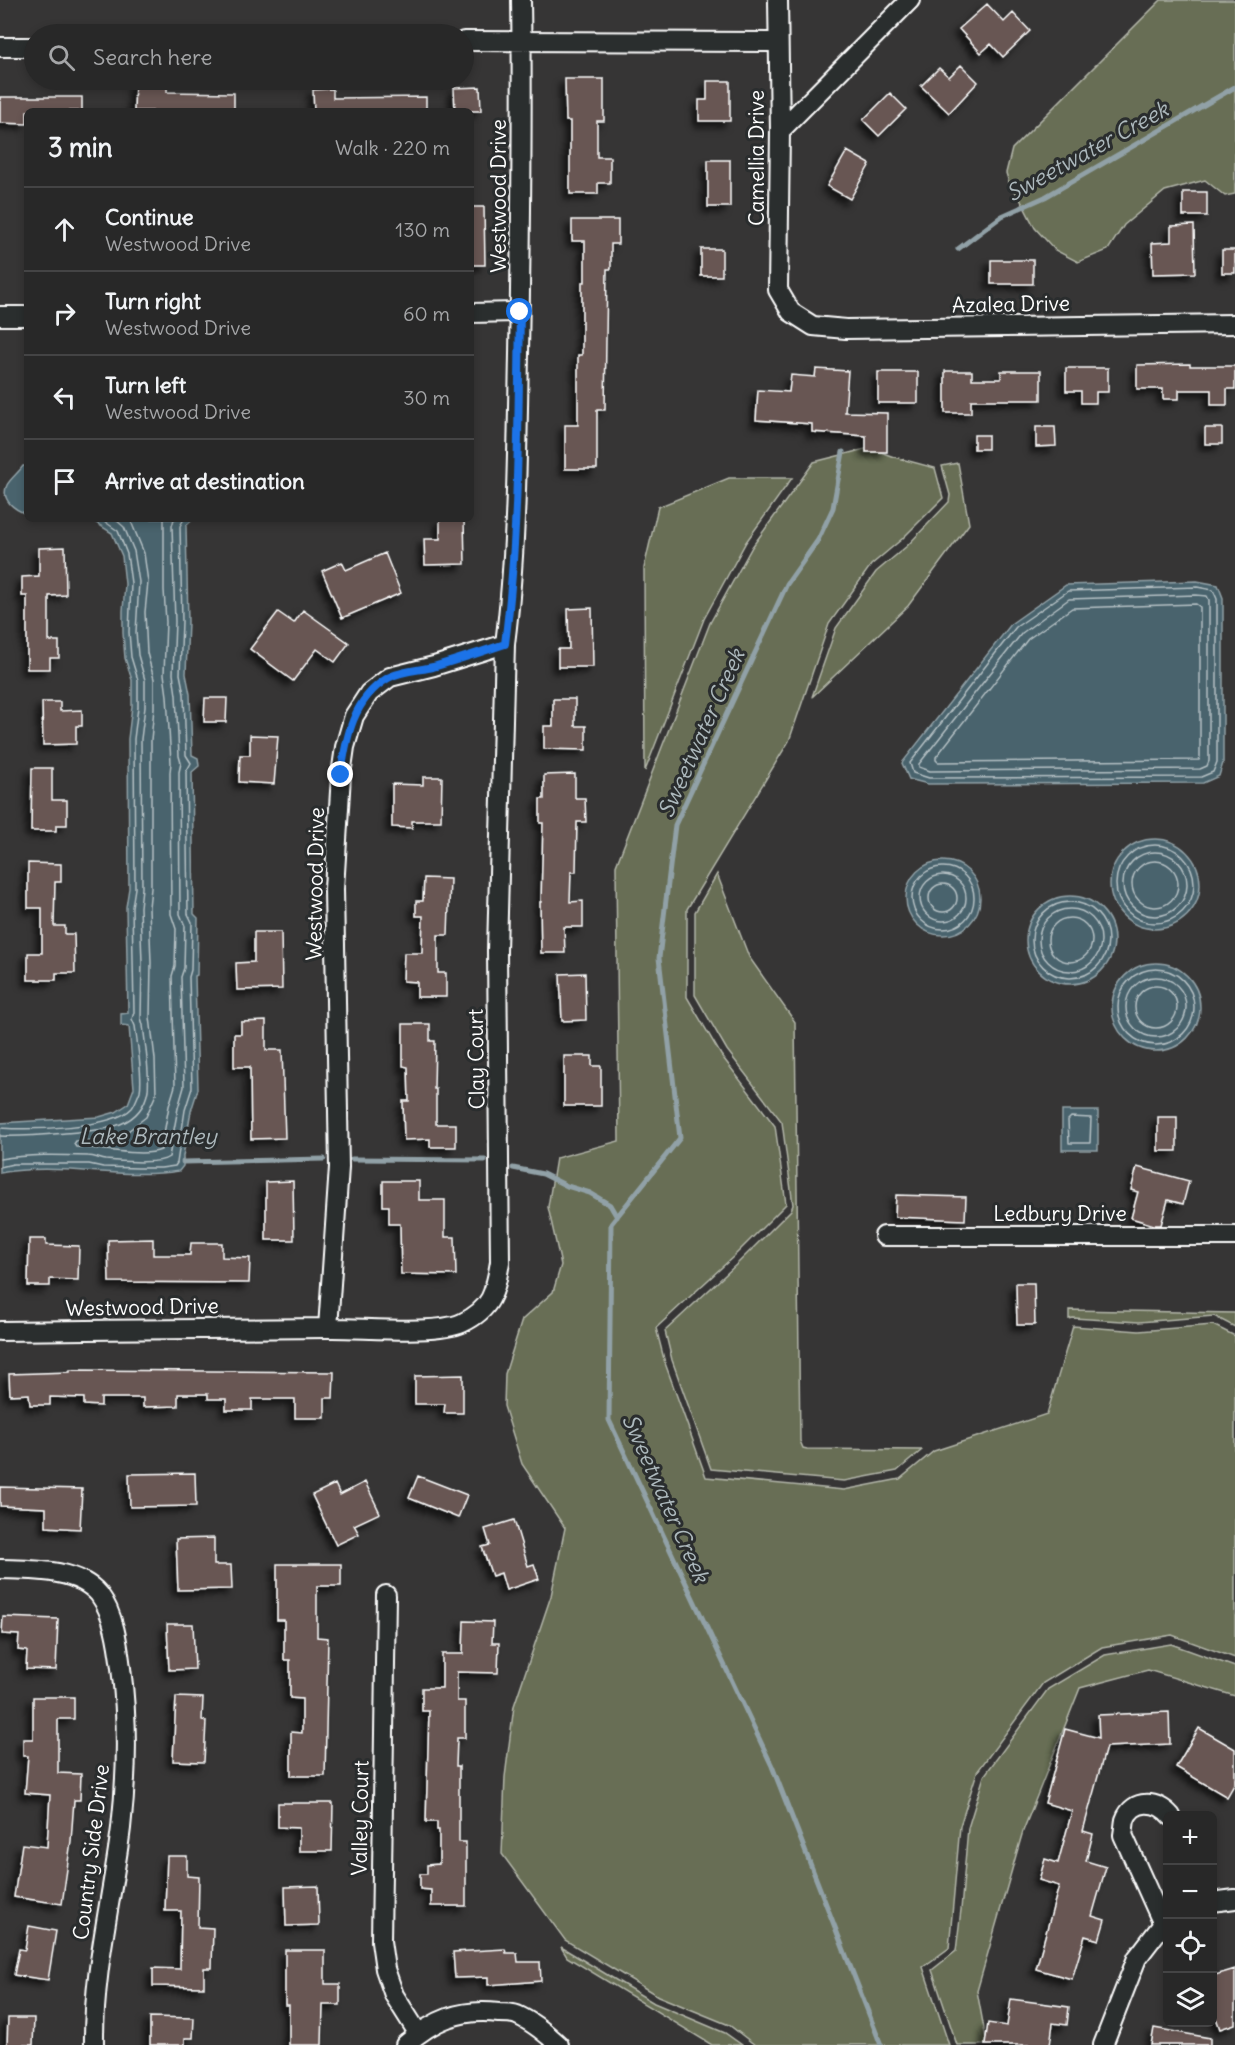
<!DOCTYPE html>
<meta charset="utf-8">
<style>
:root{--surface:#282828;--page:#303030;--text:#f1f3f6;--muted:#a5a6a8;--line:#444445}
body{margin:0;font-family:Delius,sans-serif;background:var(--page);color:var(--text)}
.controls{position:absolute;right:18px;bottom:18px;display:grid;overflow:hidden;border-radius:9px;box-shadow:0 3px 9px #0003}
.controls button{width:54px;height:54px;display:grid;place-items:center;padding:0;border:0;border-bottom:2px solid var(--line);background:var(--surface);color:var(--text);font:30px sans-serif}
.stop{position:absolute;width:18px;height:18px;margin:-14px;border:4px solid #1a73e8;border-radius:50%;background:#fff}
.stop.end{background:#1a73e8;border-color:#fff;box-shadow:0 2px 6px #0008}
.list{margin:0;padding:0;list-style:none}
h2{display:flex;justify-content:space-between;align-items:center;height:78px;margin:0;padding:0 24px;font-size:26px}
h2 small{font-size:20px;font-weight:400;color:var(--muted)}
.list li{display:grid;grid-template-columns:39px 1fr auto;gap:18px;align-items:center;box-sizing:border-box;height:84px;padding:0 24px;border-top:2px solid var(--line)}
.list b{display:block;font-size:22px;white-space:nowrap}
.list p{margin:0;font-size:20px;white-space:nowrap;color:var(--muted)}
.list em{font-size:20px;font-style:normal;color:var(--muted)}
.icon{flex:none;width:33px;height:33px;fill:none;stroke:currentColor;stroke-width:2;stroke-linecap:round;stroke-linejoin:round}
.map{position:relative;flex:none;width:1235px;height:2045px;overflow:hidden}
.search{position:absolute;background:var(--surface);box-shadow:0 3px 9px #0003;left:24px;top:24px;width:450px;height:66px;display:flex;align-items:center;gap:15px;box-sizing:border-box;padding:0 21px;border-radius:33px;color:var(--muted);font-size:22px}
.panel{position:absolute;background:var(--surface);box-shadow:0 3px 9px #0003;left:24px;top:108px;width:450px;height:414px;border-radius:9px}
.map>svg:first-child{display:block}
</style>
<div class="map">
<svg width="1235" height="2045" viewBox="0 0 1235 2045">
<defs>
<filter id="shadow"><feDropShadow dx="-5.5" dy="5.5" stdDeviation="3" flood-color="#0009"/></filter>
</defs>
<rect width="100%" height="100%" fill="#363535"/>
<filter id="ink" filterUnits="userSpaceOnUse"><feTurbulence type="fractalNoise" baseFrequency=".0167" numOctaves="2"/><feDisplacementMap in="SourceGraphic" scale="12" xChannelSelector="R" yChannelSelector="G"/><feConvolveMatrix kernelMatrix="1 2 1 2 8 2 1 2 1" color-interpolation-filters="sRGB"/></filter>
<g filter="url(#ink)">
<path fill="#676e54" stroke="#b3b6aa" stroke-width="1.5" d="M1161,0h74v194l-10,2 -20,-16 -40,11 -41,34 -16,25 -30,12 -23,-12 -20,-22 -15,-29 -10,-13 -4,-13 6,-24z
M869,448l25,9 41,11 8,30 -41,41 -31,26 -42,59 -40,117 -102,168v88l34,58 54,71 11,78 -53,53 -77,71 9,35 41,114 138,13 56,-11 34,-28 113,-37 26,-88 66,5 74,-6 22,11v322l-63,-23 -70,12 -59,36 -66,89 -17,54 -11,122 -26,19 26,78h-194l-26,-20 -71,-29 -93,-56 -63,-86 3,-77 9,-71 37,-110 14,-68 -43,-64 -18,-58 1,-32 17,-54 31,-28 8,-27 -13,-58 8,-49 63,-17 -3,-275 94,-243 42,-76 62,-85z
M958,463l11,61 -61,82 -96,91 24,-69 40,-56 31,-26 42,-44 1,-7 -8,-29z
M729,478h63l-46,64 -42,77 -59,152 -1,-203 14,-61z
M717,874l32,83 46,65 5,419 3,7 4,1 115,1 -25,21 -53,10 -133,-12 -39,-109 -7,-29 73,-68 53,-53 2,-5 -11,-83 -55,-72 -32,-55v-83z
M1069,1310l166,3v14l-21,-11 -75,6 -66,-4 -4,1z
M1171,1644l64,23v29l-87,-26 -68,18 -57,143 -46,160 10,54h-30l-25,-75 24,-19 5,-41 7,-82 16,-52 64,-87 57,-34z
M561,1947l93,56 71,30 17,12h-30l-145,-88z"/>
<path fill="#48636d" stroke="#91a1a7" stroke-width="1.5" d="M23,466h4v48c-12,-4 -27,-14 -20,-29 3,-6 12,-13 16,-19z
M90,519h103l-7,7 2,96 -2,52 4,20 2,61 6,3 1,8 -7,6 2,142 4,4 -1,57 -2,1 3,113 -7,22 -8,45v10l-4,5c-60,9 -120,-9 -179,2v-50l99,-6 17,-5 12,-8 6,-16 -5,-62 -8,-1v-11l7,-1 -2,-106 3,-19 -1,-149 4,-33v-26l-7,-22 -2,-25v-22l2,-27 -3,-28 -10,-23z
M1197,581l21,4 5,13v165l-4,13 -16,7 -275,1 -19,-5 -7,-16 110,-140 54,-38z
M1110 884a45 45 0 1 1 90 0a45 45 0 1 1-90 0Z
M906 898a37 37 0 1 1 74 0a37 37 0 1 1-74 0Z
M1026 940a44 44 0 1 1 88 0a44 44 0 1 1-88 0Z
M1112 1007a44 44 0 1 1 88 0a44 44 0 1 1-88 0Z
M1062,1111h36v39h-36z"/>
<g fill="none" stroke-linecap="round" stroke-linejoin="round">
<path stroke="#b6c1c5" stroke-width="1.5" d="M130,519l14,34 4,29 -3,30 2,41 7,26v29l-3,32v148l-2,19 2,56 -1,54 5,42 1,35 -10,23 -18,14 -25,9 -27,1 -2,3 2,3c23,0 65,11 85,3l8,-44 6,-20 -3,-110 3,-10 1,-37 -5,-15 -1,-142 1,-9 -4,-67 -3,-22 2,-52 -2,-32v-71
M1197,587l16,3 4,9v163l-4,10 -12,5 -272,1 -16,-5 -3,-10 106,-136 52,-36z
M1196,595l11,1 2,4v161l-2,5 -7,3 -270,2 -11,-4v-3l103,-131 47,-34z
M1196,604l4,3v150l-1,3 -261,2 -2,-2v-3l92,-118 44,-31z
M1116 884a39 39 0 1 1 78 0a39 39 0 1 1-78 0Z
M1123 884a32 32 0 1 1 64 0a32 32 0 1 1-64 0Z
M1132 884a23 23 0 1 1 46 0a23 23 0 1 1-46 0Z
M912 898a31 31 0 1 1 62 0a31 31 0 1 1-62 0Z
M920 898a23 23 0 1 1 46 0a23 23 0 1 1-46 0Z
M929 898a14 14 0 1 1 28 0a14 14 0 1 1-28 0Z
M1032 940a38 38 0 1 1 76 0a38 38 0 1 1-76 0Z
M1039 940a31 31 0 1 1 62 0a31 31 0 1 1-62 0Z
M1048 940a22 22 0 1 1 44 0a22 22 0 1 1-44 0Z
M1118 1007a38 38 0 1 1 76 0a38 38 0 1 1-76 0Z
M1126 1007a30 30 0 1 1 60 0a30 30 0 1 1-60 0Z
M1135 1007a21 21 0 1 1 42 0a21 21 0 1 1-42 0Z
M1071,1117l20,1 -1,25h-21l-1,-23z
M0,1128c28,2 113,1 132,-20 3,-4 6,-12 8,-17 3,-14 -3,-50 -5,-65l-3,-7 2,-7 -2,-105 3,-19 -1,-149 4,-32v-27l-7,-23 -2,-25 2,-49 -4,-29 -9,-23 -17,-12
M0,1136c22,1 43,-1 65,-3 32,-3 76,-2 83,-43 2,-16 -3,-47 -5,-65l-2,-7 1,-55 -2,-56 2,-19 -1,-149 4,-32v-27l-7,-25 -2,-23 3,-50 -5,-31 -10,-24 -9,-8
M0,1159c28,-5 60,-4 88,-3 6,0 12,3 18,4 15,1 52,5 63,-3l9,-49 6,-21 -3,-110 3,-9 1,-42 -5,-12 -1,-142 2,-9 -2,-7 -3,-61 -3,-21 2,-52 -3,-96 2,-7
M0,1167l13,-3h76l14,3 35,1h23l14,-2 2,-3 8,-53 7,-22 -3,-111 2,-7 1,-48 -4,-8 -2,-142 5,-9 -5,-8 -2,-61 -4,-20 2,-52 -2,-96 4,-7"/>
<path stroke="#91a1a7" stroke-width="5" d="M958,249l44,-33 43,-19 190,-110
M843,452l-10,56 -15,32 -31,44 -112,241 -16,133 21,180 -69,86 -2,196 163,346 109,279
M352,1159l133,1
M183,1162l141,-3
M513,1168l30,6 24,12 23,7 20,12 7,12"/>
</g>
<path fill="#685653" stroke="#fff" stroke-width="1.5" filter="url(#shadow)" d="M987,4l17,18 9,-9 17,18 -27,26 -12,-13 -10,9 -22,-24z
M961,65l17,17 -29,31 -28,-27 18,-18 10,9z
M565,79h39v42h-7v36h13v26h-12v11h-28v-73h-4z
M167,81v11l67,1v18h-100l1,-29z
M707,81h23v40h-31v-21h8z
M480,87l1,24h-26l-1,-23z
M333,89v9l93,-1v14h-112l-1,-21z
M890,93l16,16 -27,27 -16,-16z
M0,97h82v14h-55v13l-27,-1z
M847,151l23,13 -20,35 -23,-13z
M708,160h22v47h-22z
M1183,192h24v24h-24z
M471,207h13l1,58h-14z
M572,220h46v24h-7v25h-4l-2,141h-8v59h-32v-44h13v-70h4v-73h3v-41h-13z
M1194,225l1,48 -42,1 -1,-31 19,-1v-16z
M701,249h21v27h-21z
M1222,250h13v23h-13z
M991,260h42v24h-42z
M1190,364v2h45v23h-8v16h-16v-15h-32v9h-16v-10h-26v-24z
M1066,368h42v24h-12v11h-15v-12h-15z
M816,369l32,2 -3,41 42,1v39h-21v-16l-54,-4v-8l-56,-4 2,-30 31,2 2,-17 24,2z
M945,371h27v8h29v-8h40v29h-70v13h-26z
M878,372h40v31h-40z
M1036,427h19l1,19 -20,1z
M1205,428h17v16h-17z
M974,435h14v14h-14z
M440,519h24l1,45 -40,1 -1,-26h16z
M65,547l1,48 -17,1v45h10v17h-9v11h-23v-73h-5v-19l17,-1v-28z
M385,553l16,40 -59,25 -20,-47 20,-9 4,8z
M592,608l1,59h-35v-18h11l-1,-40z
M303,610l46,33 -14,19 -18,-13 -24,32 -43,-32 28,-37 16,11z
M205,698h22l-1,24h-22z
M553,699h22v27h11v24l-42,-1v-23h9z
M42,702h18v9l22,-1v16h-6v18l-33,1z
M250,735l28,1 -4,48 -35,-2 1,-27h10z
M32,768h20v32h15v25h-11v6h-25z
M575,774v24h10l1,24h-9l-1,50h-5l-1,30 13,-1v26h-19l1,26h-24l-1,-51h1l2,-79h-3v-24h4v-24z
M423,777h19l-1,44h-29v7l-20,-1v-43l31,1z
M28,863l33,1v18h-6l-1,44h11v8h9l1,39h-19v7h-28v-27h14v-45h-14z
M424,878l26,1 -2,56h-10v38h8v24h-29v-15l-14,-1 1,-28h18l1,-37h-7v-15h7z
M254,932h27l1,57 -45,1 -1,-27 18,-1z
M585,973l1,47 -24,1 -2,-47z
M266,1021v29h16l3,88 -34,1 -1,-72h-16v-33h7v-12z
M403,1024h27v17h5l-1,48h2v35h20v23h-26v-8l-26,1 -1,-39h6l-1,-34 -5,-1z
M564,1056h28v10h9v40h-37z
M1158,1117h19v34h-19z
M1137,1167l52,14 -6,23 -15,-4 -7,25h-7l-23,-7 7,-26 -7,-2z
M293,1181l1,59h-28v-58z
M383,1181h36v19h26v37h10l1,38 -55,-1 -1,-50h-11v-18h-6z
M896,1195l70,2 -1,23 -70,-3z
M29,1239h17v6l33,1 -1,34 -28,-1v7h-22z
M153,1239v16h37l1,-12h31v14l28,1 -1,25 -140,-1 -1,-42z
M1016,1283h18l1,42h-18z
M70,1370l264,2 -1,26h-8v20h-30v-19h-43v11h-26v-11h-18v-5h-30v12l-35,1v-9h-42v8l-17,-1v-7l-34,-1v8h-20l-1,-11 -19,1 -1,-21 61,-2z
M463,1375v38h-19l1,-9h-30v-28z
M195,1473l1,33 -66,1 -1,-33z
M418,1476l49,19 -9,23 -49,-20z
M365,1482l15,31 -26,12 5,9 -23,11 -24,-50 23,-11 5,11z
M0,1487l82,2 -2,40 -34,-2v-19l-46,-2z
M514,1520l14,46 6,-2 5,15 -33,11 -5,-17 -9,3 -10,-29 8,-2 -5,-16z
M214,1538v27h17l1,24 -54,1 -2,-51z
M277,1564h64v22h-24v51l11,1 -3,138h-34v-44l11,1v-34l-12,-1v-38h-6v-40h-7z
M3,1617l55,2 -2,51 -30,-1 1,-18 -9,-1 1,-15 -17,-1z
M464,1621l29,1 -1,21h7l-1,30 -41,-1v29h8v37h-8l-1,28h3v76h7v64h-35v-16l-11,-1v-15h7v-9l12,-1v-34h-2v-8h-11l3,-111h-7v-23h20v-34h21z
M167,1624h26l2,45 -26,1z
M33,1697h41v22h-16v54l23,1 -1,26h-6l-3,41 -9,63 -48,-7 8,-53 25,3 3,-52 -25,-2 3,-37h-5v-17h10z
M176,1697l27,1 -1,22 4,1 -2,41 -31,-1z
M1169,1712l1,32 -64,3 -23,84 10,3 -7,27 20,6 -14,49 13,4 -6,20 -14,-4 -13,43 -36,-10 23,-83 -20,-6 6,-21 13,4 14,-52 -27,-8 20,-74 34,9 -1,-23z
M1199,1728l36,21v34l-8,14 -51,-30z
M278,1803h55l-1,48h-33v-23l-21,-1z
M167,1856h20v20l12,1 -1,50 15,1 -1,40h-8v19l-51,-1v-18l27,1 1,-58h-16z
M318,1886l1,39 -33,1 -1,-39z
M29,1926l27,5 -8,49 -34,-5 5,-26 6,1z
M505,1949l1,4h11l1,9h22l1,19 -53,4v-8l-33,1 -2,-26z
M285,1950h40v34h15v21h-17l-1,40h-33v-40h-4z
M1235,1969v55l-15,5 -8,-23v-30z
M1011,1999l58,8 -2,18 -14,-2 -3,22h-65l3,-22 19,3z
M150,2017l44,1 -1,20h-8v7h-35z
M8,2018h26l-1,27h-26z
M1154,2028l56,10v7h-59z"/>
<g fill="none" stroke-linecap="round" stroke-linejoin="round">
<defs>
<path id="street" d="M778,0l2,131 -2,159 13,22 22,14 33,3 389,-5
M464,41l314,1
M0,47h34
M780,131l130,-131
M471,313l49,-1
M0,316h27
M884,1236h351
M328,1328l11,-161 -5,-278 7,-114 4,-28 9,-31 15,-23 21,-16 44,-11 71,-22
M0,1331c109,-1 218,-3 327,-3 33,-1 108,7 135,-5 30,-14 33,-31 38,-61l-3,-311 8,-307c12,-96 12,-193 14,-290 2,-118 4,-236 2,-354
M0,1569c31,1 77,-1 99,25 15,20 19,50 22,74 7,52 6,107 0,160 -9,72 -28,143 -27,217
M386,1595l-5,346 4,28 9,26 24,38
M1212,1902l23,-3
M1163,1924l-40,-89c1,-5 1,-10 2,-15 8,-22 33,-20 46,-4
M405,2045c28,-25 56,-37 94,-32 5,0 13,0 18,2 16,7 30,19 42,30
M1103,2045l34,-87 26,-34 5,-2"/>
</defs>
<use href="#street" stroke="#fff" stroke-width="22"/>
<use href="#street" stroke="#2a2d2e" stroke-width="18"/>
</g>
</g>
<g fill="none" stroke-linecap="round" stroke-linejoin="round" filter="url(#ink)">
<path stroke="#1a73e8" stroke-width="8" d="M341,775c5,-38 12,-76 47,-97 12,-7 32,-8 45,-11 24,-7 48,-15 72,-23 14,-110 13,-221 15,-332"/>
</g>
<g text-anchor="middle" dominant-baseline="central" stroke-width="6" stroke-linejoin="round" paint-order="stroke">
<g font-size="21" fill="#fff" stroke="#2a2d2e">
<text transform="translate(756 158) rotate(-90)">Camellia Drive</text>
<text transform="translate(498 196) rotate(-90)">Westwood Drive</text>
<text transform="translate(1011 304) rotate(-1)">Azalea Drive</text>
<text transform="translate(315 884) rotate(-89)">Westwood Drive</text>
<text transform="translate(476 1059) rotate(-91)">Clay Court</text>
<text x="1060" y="1213">Ledbury Drive</text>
<text transform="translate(142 1307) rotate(-1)">Westwood Drive</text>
<text transform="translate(360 1818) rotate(-89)">Valley Court</text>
<text transform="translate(91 1852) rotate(-83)">Country Side Drive</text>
</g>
<g font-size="22" font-style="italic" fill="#adb9bd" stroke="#2a2d2e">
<text transform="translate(1087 151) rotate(-29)">Sweetwater Creek</text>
<text transform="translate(701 733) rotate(-66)">Sweetwater Creek</text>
<text x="148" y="1136">Lake Brantley</text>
<text transform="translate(666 1498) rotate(66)">Sweetwater Creek</text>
</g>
</g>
</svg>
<div class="controls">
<button>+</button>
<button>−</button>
<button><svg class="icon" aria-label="locate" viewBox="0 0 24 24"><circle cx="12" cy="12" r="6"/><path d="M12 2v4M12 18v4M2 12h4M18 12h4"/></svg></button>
<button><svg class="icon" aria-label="layers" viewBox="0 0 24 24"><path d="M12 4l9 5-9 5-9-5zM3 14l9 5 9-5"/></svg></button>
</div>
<div class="stop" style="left:520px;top:312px"></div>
<div class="stop end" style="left:341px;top:775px"></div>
<div class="search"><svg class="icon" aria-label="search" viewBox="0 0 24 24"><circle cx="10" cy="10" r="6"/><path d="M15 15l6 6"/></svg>Search here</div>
<section class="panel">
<h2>3 min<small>Walk · 220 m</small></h2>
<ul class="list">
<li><svg class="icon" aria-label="ahead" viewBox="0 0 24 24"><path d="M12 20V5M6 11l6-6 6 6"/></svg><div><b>Continue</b><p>Westwood Drive</p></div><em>130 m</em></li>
<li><svg class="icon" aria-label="right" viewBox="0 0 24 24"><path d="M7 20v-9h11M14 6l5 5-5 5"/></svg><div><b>Turn right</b><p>Westwood Drive</p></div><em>60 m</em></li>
<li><svg class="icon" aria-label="left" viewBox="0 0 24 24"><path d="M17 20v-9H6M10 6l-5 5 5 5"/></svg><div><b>Turn left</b><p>Westwood Drive</p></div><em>30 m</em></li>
<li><svg class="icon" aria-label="arrive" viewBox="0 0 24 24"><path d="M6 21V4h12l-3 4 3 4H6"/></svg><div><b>Arrive at destination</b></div></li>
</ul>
</section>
</div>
